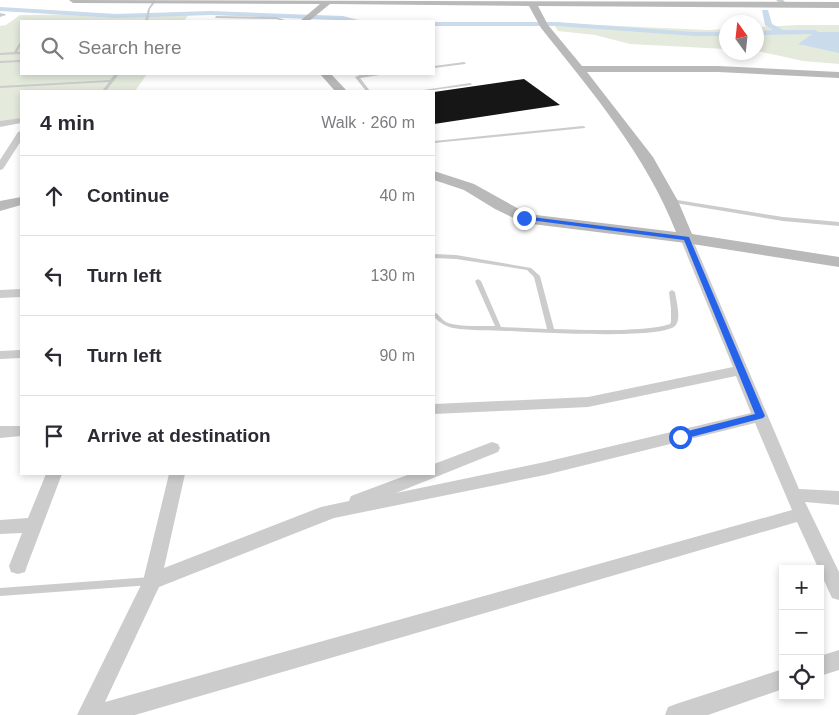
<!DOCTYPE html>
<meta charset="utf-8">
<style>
:root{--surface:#fff;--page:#f7f7f7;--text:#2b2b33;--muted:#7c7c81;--line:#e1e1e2}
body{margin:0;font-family:Arial,sans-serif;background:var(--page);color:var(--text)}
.controls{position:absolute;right:15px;bottom:15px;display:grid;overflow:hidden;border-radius:0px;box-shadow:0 2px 8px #0003}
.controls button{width:45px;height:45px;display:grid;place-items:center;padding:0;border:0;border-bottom:1px solid var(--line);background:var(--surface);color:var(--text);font:25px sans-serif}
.compass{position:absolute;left:719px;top:15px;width:45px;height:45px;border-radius:50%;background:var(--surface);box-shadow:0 2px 8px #0003;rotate:345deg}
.stop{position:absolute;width:15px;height:15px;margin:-11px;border:4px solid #2563eb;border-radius:50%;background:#fff}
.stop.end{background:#2563eb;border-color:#fff;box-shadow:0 1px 5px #0008}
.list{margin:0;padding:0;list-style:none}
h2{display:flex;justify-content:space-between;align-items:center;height:65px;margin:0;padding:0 20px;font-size:21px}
h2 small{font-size:16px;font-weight:400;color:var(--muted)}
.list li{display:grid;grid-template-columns:32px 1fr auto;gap:15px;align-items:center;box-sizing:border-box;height:80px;padding:0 20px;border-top:1px solid var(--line)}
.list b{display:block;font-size:19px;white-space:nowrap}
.list em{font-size:16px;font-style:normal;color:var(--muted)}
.icon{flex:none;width:28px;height:28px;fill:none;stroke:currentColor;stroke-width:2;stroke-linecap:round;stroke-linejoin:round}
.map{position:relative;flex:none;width:839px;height:715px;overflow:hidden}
.search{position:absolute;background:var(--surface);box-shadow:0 2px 8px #0003;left:20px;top:20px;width:415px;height:55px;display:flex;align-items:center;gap:12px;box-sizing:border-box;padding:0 18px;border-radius:0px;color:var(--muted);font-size:19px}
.panel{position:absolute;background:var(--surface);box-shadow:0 2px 8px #0003;left:20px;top:90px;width:415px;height:385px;border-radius:0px}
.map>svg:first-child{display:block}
</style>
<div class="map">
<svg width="839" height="715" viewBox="0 0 839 715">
<rect width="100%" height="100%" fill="#fff"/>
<path fill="#e4ebdd" d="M190,13l-6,8h-163v53h126l-12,17h-114v30l-21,1v-96l6,-1 14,-10z
M553,23l155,7 18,-1v20l-96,-5 -35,-9 -37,-4z
M799,25h40v39l-36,-3 -46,-10v-24z"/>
<path fill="#cadbeb" d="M815,32h24v21l-41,-9z"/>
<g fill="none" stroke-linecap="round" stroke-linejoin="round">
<path fill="#cadbeb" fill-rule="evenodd" d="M0,7l117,7 94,-3 132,5 19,5 -151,-6 -94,3 -117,-7z
M762,10h6l4,14 11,6h32l4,2 -4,2 -59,1v-4l17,-1 -8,-5z
M434,22h123l137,10h32v4h-32l-137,-10h-123z"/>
</g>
<path fill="#161616" d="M524,79l36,26 -126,19v-32z"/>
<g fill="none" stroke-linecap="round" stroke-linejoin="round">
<path fill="#ccc" fill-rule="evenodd" d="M154,0l2,1 -6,8 -2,12h-3l3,-12z
M216,16l60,1 12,4h-4l-8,-2 -61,-1z
M20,42h1v3l-4,7h4v2l-21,1v-2l14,-1z
M21,60v2l-21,1v-2z
M464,62l2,1 -1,1 -31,4v-2z
M115,74h4l-13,17h-4l7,-9 -109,6v-2l110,-6z
M376,74h10l-26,4 10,13h-4l-11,-14 5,-2z
M470,83l2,1 -1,1 -45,6h-9z
M583,126l2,1v1l-151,15v-2z
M671,199l112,18 56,5v4l-56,-5 -114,-19 -1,-1z
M434,254l22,1 75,13 9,8 14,53c22,1 44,1 66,1 17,-1 34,-1 50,-6l1,-2v-13l-2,-17 3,-2 3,2c1,8 7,27 0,34 -16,14 -142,6 -168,5 -17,-1 -36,0 -54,-3 -8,-2 -13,-5 -19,-11v-5c5,2 7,7 12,10 10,5 37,4 49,4l-20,-45 3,-2 3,2 20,46 46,2 -13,-52 -7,-7 -71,-11 -22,-1z
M151,577l3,1 2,3 -2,3 -3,1 -151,11v-8z"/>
<path fill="#ccc" fill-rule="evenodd" d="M776,0h7l5,5 -5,1z
M0,13l5,1 1,1 -6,2z
M21,118v5l-21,4v-6z
M21,131v10l-18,28 -3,1v-10l18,-28z
M686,235l6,3 107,251 40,2v14l-34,-3 34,70v28l-7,-2 -35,-76 -662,193h-58l66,-134 26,-107h16l-21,94 157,-61 28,-6 2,-5 59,-22h24v-10l58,-22 6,2 2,4 -2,4 -102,41 149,-31 206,-49 -15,-37 -148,31 -154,7v-10l154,-7 145,-30 -53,-129zM755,423l37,87 -687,192 54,-115 175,-69 211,-43z
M21,289v8l-21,1v-8z
M21,350v8l-21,1v-8z
M0,426h21v10l-21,2z
M46,474h16l-35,92 -2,6 -7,2 -7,-2 -2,-6 13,-33 -22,1v-14l28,-2z
M839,650v20l-19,6v-20z
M783,669v20l-75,26h-43l3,-8 8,-3z"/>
<path fill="#b9b9b9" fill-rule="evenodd" d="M69,0l770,2v6l-301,-2 10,19 34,41h136l121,6v6l-121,-6h-131l66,85 25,44 14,33 147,23v10l-153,-24 -162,-20 -29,-14 -31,-19 -30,-10v-9l40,13 54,30 148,18c-30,-77 -84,-140 -135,-204l-12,-22 -199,-2 -21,17h-9l20,-17 -247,-1z
M320,74h11l16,17h-12z
M21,197v8l-21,6v-10z"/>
</g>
<path fill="#2563eb" d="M524,216l165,21 76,179 -2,2 -83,22 -4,-3 4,-4 75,-19 -71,-174 -162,-21 -1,-1z"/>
</svg>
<div class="controls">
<button>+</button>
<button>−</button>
<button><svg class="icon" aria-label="locate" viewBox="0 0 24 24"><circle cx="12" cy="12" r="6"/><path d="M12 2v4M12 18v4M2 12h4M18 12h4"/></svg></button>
</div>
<svg class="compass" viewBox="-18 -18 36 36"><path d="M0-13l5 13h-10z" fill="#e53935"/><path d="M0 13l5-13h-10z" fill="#7c7c81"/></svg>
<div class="stop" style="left:680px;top:437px"></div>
<div class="stop end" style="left:524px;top:218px"></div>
<div class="search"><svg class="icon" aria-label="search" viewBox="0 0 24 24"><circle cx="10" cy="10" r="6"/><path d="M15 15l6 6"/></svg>Search here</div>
<section class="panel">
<h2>4 min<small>Walk · 260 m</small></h2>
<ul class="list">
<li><svg class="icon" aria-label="ahead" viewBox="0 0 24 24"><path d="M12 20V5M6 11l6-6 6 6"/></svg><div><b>Continue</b></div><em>40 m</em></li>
<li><svg class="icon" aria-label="left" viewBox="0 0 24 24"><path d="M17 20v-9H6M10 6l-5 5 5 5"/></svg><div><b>Turn left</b></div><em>130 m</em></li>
<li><svg class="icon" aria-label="left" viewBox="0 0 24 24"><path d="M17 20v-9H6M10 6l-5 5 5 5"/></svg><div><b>Turn left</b></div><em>90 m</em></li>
<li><svg class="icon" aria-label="arrive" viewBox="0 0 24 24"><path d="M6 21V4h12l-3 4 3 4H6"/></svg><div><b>Arrive at destination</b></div></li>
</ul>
</section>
</div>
